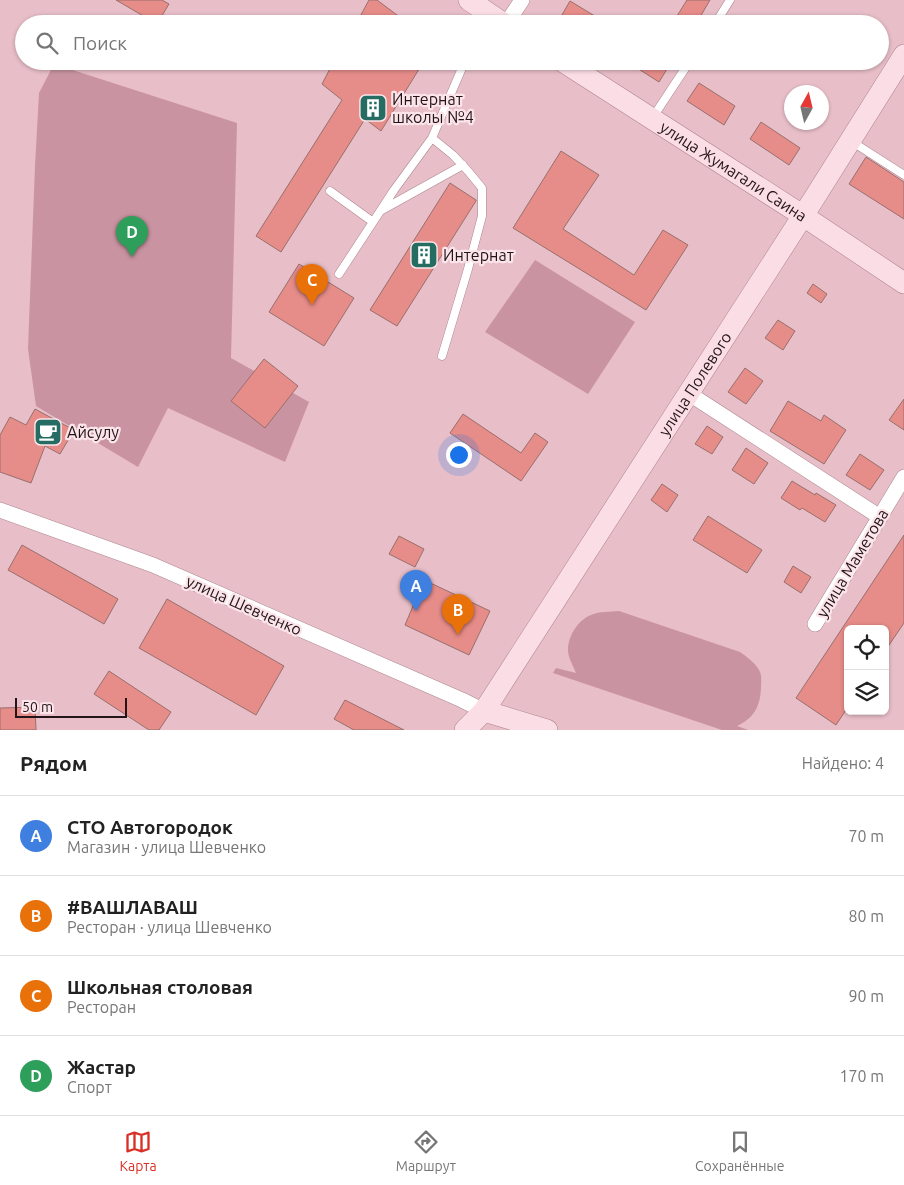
<!DOCTYPE html>
<html lang="ru">
<meta charset="utf-8">
<style>
:root{--surface:#fff;--page:#f6f6f6;--text:#222;--muted:#767676;--line:#e0e0e0;--accent:#d93025}
body{margin:0;font-family:Ubuntu,sans-serif;background:var(--page);color:var(--text)}
.controls{position:absolute;right:15px;bottom:15px;display:grid;overflow:hidden;border-radius:8px;box-shadow:0 1px 4px #0004}
.controls button{width:45px;height:45px;display:grid;place-items:center;padding:0;border:0;border-bottom:1px solid var(--line);background:var(--surface);color:var(--text);font:25px sans-serif}
.compass{position:absolute;left:784px;top:85px;width:45px;height:45px;border-radius:50%;background:var(--surface);box-shadow:0 1px 4px #0004;rotate:8deg}
.scale{position:absolute;left:15px;bottom:12px;width:112px;box-sizing:border-box;padding-left:5px;border:2px solid #231418;border-top:0;font-size:14px;line-height:18px;white-space:nowrap;color:#231418;-webkit-text-stroke:4px #fbe5ea;paint-order:stroke}
.you{position:absolute;left:458px;top:454px;width:18px;height:18px;margin:-12px;border:4px solid #fff;border-radius:50%;background:#1a73e8;box-shadow:0 0 0 8px #1a73e833}
.badge{display:grid;place-items:center;width:32px;height:32px;border-radius:50%;background:var(--accent);color:#fff;font-size:16px;font-weight:700}
.pin{position:absolute;translate:-50% -41px;filter:drop-shadow(0 1px 2px #0008)}
.pin::after{content:'';position:absolute;top:26px;width:18px;height:15px;background:inherit;clip-path:polygon(0 0,100% 0,50% 100%)}
.list{margin:0;padding:0;list-style:none}
h2{display:flex;justify-content:space-between;align-items:center;height:65px;margin:0;padding:0 20px;font-size:21px}
h2 small{font-size:16px;font-weight:400;color:var(--muted)}
.list li{display:grid;grid-template-columns:32px 1fr auto;gap:15px;align-items:center;box-sizing:border-box;height:80px;padding:0 20px;border-top:1px solid var(--line)}
.list b{display:block;font-size:19px;white-space:nowrap}
.list p{margin:0;font-size:16px;white-space:nowrap;color:var(--muted)}
.list em{font-size:16px;font-style:normal;color:var(--muted)}
.icon{flex:none;width:28px;height:28px;fill:none;stroke:currentColor;stroke-width:2;stroke-linecap:round;stroke-linejoin:round}
.map{position:relative;flex:none;width:904px;height:730px;overflow:hidden}
.search{position:absolute;background:var(--surface);box-shadow:0 1px 4px #0004;left:15px;right:15px;top:15px;height:55px;display:flex;align-items:center;gap:12px;box-sizing:border-box;padding:0 18px;border-radius:28px;color:var(--muted);font-size:19px}
.sheet{height:385px;background:var(--surface)}
nav{display:flex;justify-content:space-around;align-items:center;box-sizing:border-box;height:70px;border-top:1px solid var(--line);background:var(--surface);font-size:14px;color:var(--muted)}
nav a{display:grid;justify-items:center;gap:2px}
nav .on{color:var(--accent)}
.map>svg:first-child{display:block}
</style>
<div class="map">
<svg width="904" height="730" viewBox="0 0 904 730">
<rect width="100%" height="100%" fill="#e8bec8"/>
<path fill="#ca93a1" d="M54,64l183,59 -6,235 78,44 -24,60 -117,-54 -30,59 -102,-61 -8,-57 7,-183 4,-73z
M535,260l100,62 -47,72 -103,-62z
M619,611l121,41c7,5 17,12 20,20 2,4 1,11 1,16 -1,19 -7,30 -24,38l11,4h-26l-169,-57 3,-5 20,5c-3,-8 -8,-15 -8,-23 0,-14 10,-30 23,-35 9,-4 19,-3 28,-4z"/>
<path fill="#e68c89" stroke="#97706d" d="M116,0h46l7,4 -12,20z
M369,0h8l32,24h-53z
M687,0h23l-14,24h-24z
M570,1l38,23h-42l-7,-4z
M334,61h90l-43,70 -16,-12 -84,133 -25,-16 86,-136 -20,-16z
M626,61h46l-13,21z
M699,83l36,23 -11,19 -37,-24z
M761,122l39,26 -11,17 -39,-26z
M561,151l38,24 -36,54 71,46 29,-45 25,15 -42,65 -133,-82z
M866,157l38,25v37l-55,-35z
M450,183l26,17v1l-79,125 -27,-16z
M299,264l55,34 -30,48 -55,-34z
M813,284l14,10 -6,9 -14,-10z
M778,320l17,11 -12,19 -18,-12z
M264,359l34,27 -33,42 -34,-27z
M745,368l18,13 -17,23 -18,-12z
M904,399v31l-15,-10z
M788,401l33,20 3,-6 22,15 -22,34 -54,-33z
M35,409l39,21 -14,24 -15,-8 -14,37 -31,-11v-37l10,-18 16,8z
M463,414l58,39 14,-20 13,9 -27,39 -71,-48z
M707,426l16,11 -11,17 -17,-10z
M746,448l22,15 -14,21 -22,-14z
M860,454l24,16 -14,20 -24,-15z
M792,481l23,14 1,-2 20,12 -11,17 -23,-14 -2,2 -19,-12z
M662,484l16,11 -11,17 -16,-12z
M708,516l54,34 -15,23 -54,-33z
M904,535v88l-19,28v-22h-37v78l-12,18 -40,-27z
M399,536l25,13 -9,18 -26,-13z
M22,545l96,54 -14,25 -96,-54z
M793,566l18,11 -10,16 -17,-11z
M424,580l66,31 -21,44 -64,-30z
M167,599l117,67 -28,49 -117,-67z
M109,671l62,41 -12,18h-10l-55,-36z
M345,700l59,30h-50l-20,-11z
M35,707l1,23h-36v-22z"/>
<g fill="none" stroke-linecap="round" stroke-linejoin="round">
<defs>
<path id="lane" d="M715,24l15,-24
M653,117l37,-56
M432,138l21,17 15,16 14,17v28l-14,53 -26,87
M851,141l53,34
M330,191l43,31
M382,210l81,-45
M339,274l55,-84 38,-52 33,-77"/>
<path id="street" d="M506,24l16,-24
M688,393l192,124
M0,510l153,55 309,135 22,11
M815,624l89,-147"/>
<g id="secondary">
<path d="M469,0l35,24"/>
<path id="s1" d="M562,61l240,154 102,68"/>
<path d="M484,711l63,19"/>
<path id="s2" d="M465,730l19,-19 331,-514 89,-142"/>
</g>
</defs>
<use href="#lane" stroke="#ae8690" stroke-width="9"/>
<use href="#street" stroke="#ae8690" stroke-width="16"/>
<use href="#secondary" stroke="#ae8690" stroke-width="22"/>
<use href="#lane" stroke="#fff" stroke-width="8"/>
<use href="#street" stroke="#fff" stroke-width="15"/>
<use href="#secondary" stroke="#fbdde5" stroke-width="21"/>
</g>
<defs>
<symbol id="building-square" viewBox="-11 -11 22 22"><rect x="-9" y="-9" width="18" height="18" rx="4" fill="#256c62" stroke="#fbe5ea"/><path d="M-4-6H4V6H1V3H-1V6H-4ZM-2.5-4.3h1.7v1.8h-1.7ZM.8-4.3h1.7v1.8H.8ZM-2.5-1h1.7V.8h-1.7ZM.8-1h1.7V.8H.8Z" fill="#fff"/></symbol>
<symbol id="cafe-square" viewBox="-11 -11 22 22"><rect x="-9" y="-9" width="18" height="18" rx="4" fill="#256c62" stroke="#fbe5ea"/><path d="M-5.5-4.5H6V0H3Q3 3.5 0 3.5H-2.5Q-5.5 3.5-5.5 0ZM3-3.2v2h1.7v-2ZM-6 4.5H4V6H-6Z" fill="#fff"/></symbol>
</defs>
<g fill-rule="evenodd">
<use href="#building-square" x="357" y="92" width="32" height="32"/>
<use href="#building-square" x="408" y="239" width="32" height="32"/>
<use href="#cafe-square" x="32" y="416" width="32" height="32"/>
</g>
<g text-anchor="middle" dominant-baseline="central" stroke-width="4.5" stroke-linejoin="round" paint-order="stroke">
<g font-size="16" fill="#231418" stroke="#fbe5ea" text-anchor="start">
<text x="392" y="99">Интернат<tspan x="392" dy="18">школы №4</tspan></text>
<text x="443" y="255">Интернат</text>
<text x="67" y="432">Айсулу</text>
</g>
<g font-size="16" fill="#231418" stroke="#fbe5ea">
<text stroke="none"><textPath href="#s1" startOffset="204">улица Жумагали Саина</textPath></text>
<text stroke="none"><textPath href="#s2" startOffset="416">улица Полевого</textPath></text>
<text transform="translate(852 563) rotate(-59)">улица Маметова</text>
<text transform="translate(244 605) rotate(24)">улица Шевченко</text>
</g>
</g>
</svg>
<div class="controls">
<button><svg class="icon" aria-label="locate" viewBox="0 0 24 24"><circle cx="12" cy="12" r="6"/><path d="M12 2v4M12 18v4M2 12h4M18 12h4"/></svg></button>
<button><svg class="icon" aria-label="layers" viewBox="0 0 24 24"><path d="M12 4l9 5-9 5-9-5zM3 14l9 5 9-5"/></svg></button>
</div>
<svg class="compass" viewBox="-18 -18 36 36"><path d="M0-13l5 13h-10z" fill="#e53935"/><path d="M0 13l5-13h-10z" fill="#767676"/></svg>
<div class="scale">50 m</div>
<div class="you"></div>
<div class="pin badge" style="left:416px;top:611px;background:#3f7fe0">A</div>
<div class="pin badge" style="left:458px;top:635px;background:#e8710a">B</div>
<div class="pin badge" style="left:312px;top:305px;background:#e8710a">C</div>
<div class="pin badge" style="left:132px;top:257px;background:#2e9e5b">D</div>
<div class="search"><svg class="icon" aria-label="search" viewBox="0 0 24 24"><circle cx="10" cy="10" r="6"/><path d="M15 15l6 6"/></svg>Поиск</div>
</div>
<section class="sheet">
<h2>Рядом<small>Найдено: 4</small></h2>
<ul class="list">
<li><span class="badge" style="background:#3f7fe0">A</span><div><b>СТО Автогородок</b><p>Магазин · улица Шевченко</p></div><em>70 m</em></li>
<li><span class="badge" style="background:#e8710a">B</span><div><b>#ВАШЛАВАШ</b><p>Ресторан · улица Шевченко</p></div><em>80 m</em></li>
<li><span class="badge" style="background:#e8710a">C</span><div><b>Школьная столовая</b><p>Ресторан</p></div><em>90 m</em></li>
<li><span class="badge" style="background:#2e9e5b">D</span><div><b>Жастар</b><p>Спорт</p></div><em>170 m</em></li>
</ul>
</section>
<nav>
<a class="on"><svg class="icon" aria-label="map" viewBox="0 0 24 24"><path d="M3 6l6-2 6 2 6-2v14l-6 2-6-2-6 2zM9 4v14M15 6v14"/></svg>Карта</a>
<a><svg class="icon" aria-label="directions" viewBox="0 0 24 24"><path d="M12 3l9 9-9 9-9-9zM9 14v-3h6M13 9l2 2-2 2"/></svg>Маршрут</a>
<a><svg class="icon" aria-label="saved" viewBox="0 0 24 24"><path d="M7 4h10v16l-5-4-5 4z"/></svg>Сохранённые</a>
</nav>
